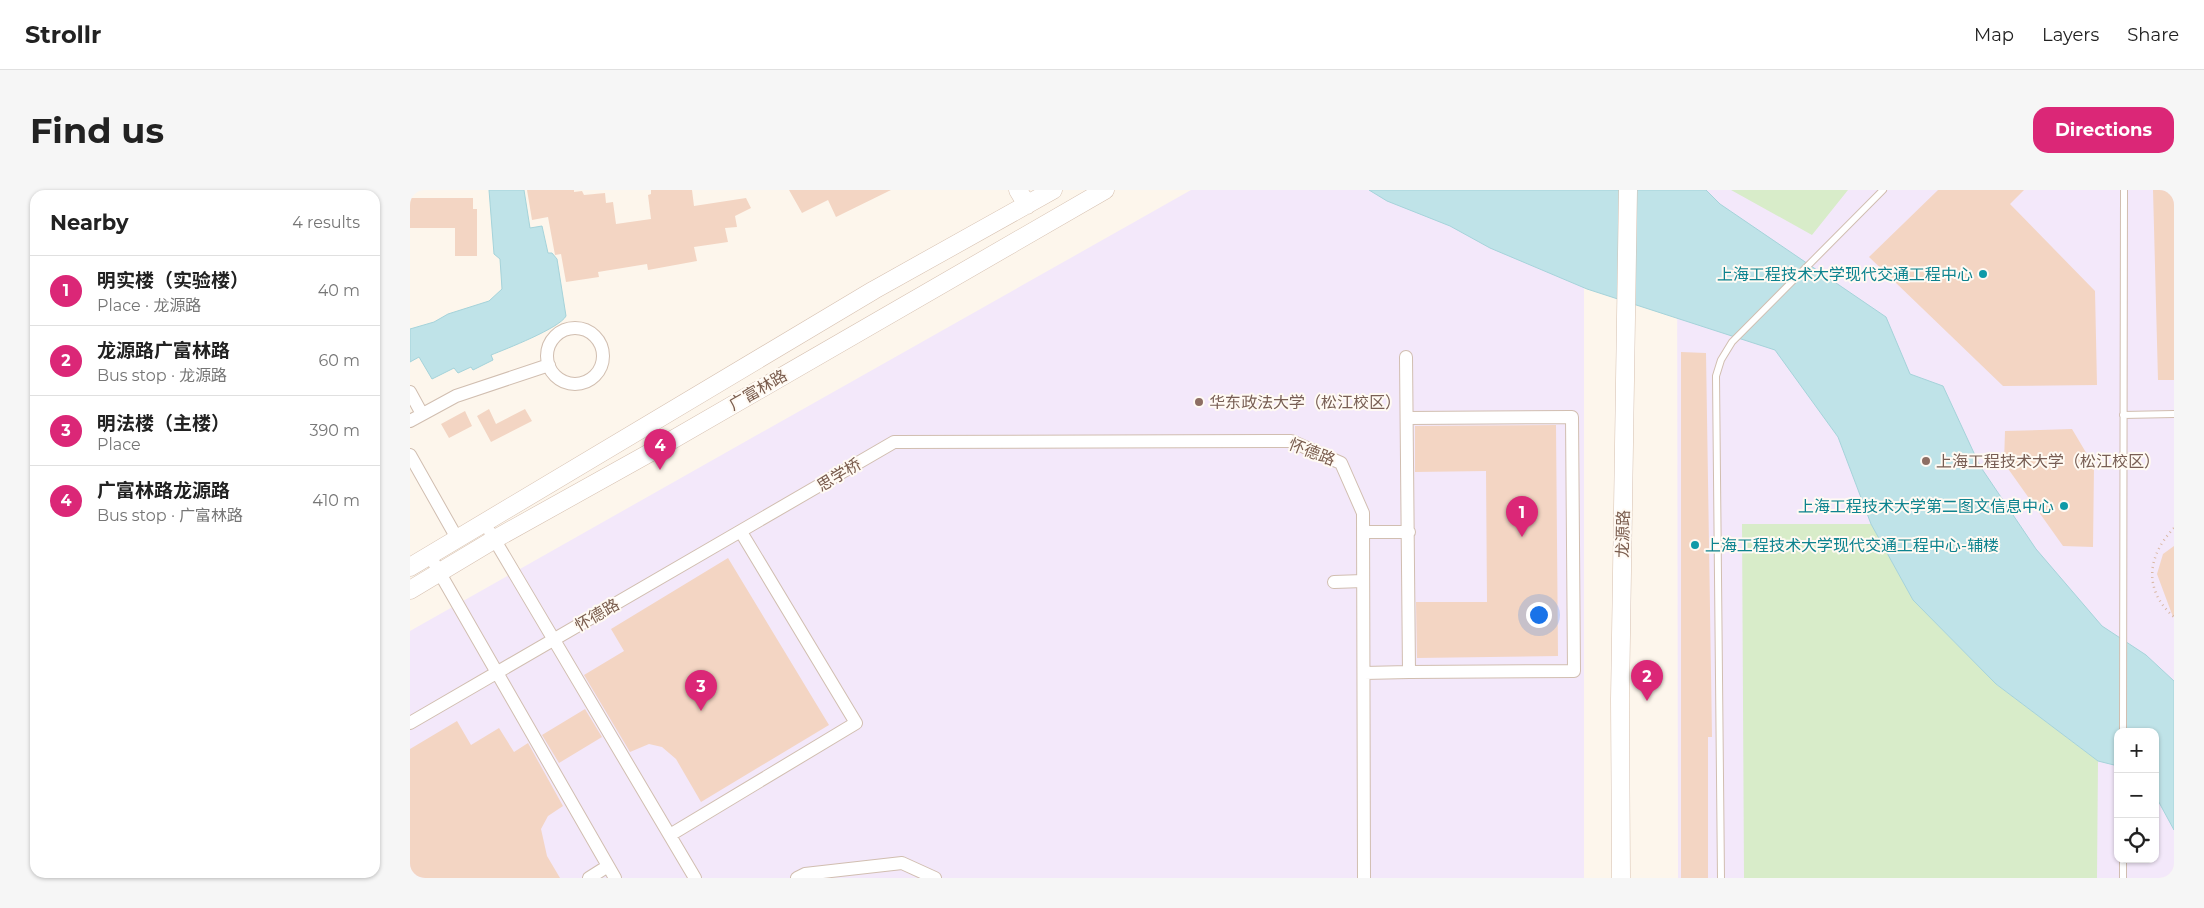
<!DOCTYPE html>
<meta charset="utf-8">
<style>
:root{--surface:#fff;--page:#f6f6f6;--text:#222;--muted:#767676;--line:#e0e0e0;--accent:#db2777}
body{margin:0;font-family:Montserrat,"Noto Sans SC",sans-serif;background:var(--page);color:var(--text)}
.controls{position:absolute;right:15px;bottom:15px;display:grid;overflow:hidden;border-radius:10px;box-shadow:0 1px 4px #0004}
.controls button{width:45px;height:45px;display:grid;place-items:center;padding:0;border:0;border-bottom:1px solid var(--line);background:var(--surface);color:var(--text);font:25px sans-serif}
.you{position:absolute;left:1128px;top:424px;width:18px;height:18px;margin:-12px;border:4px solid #fff;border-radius:50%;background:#1a73e8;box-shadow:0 0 0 8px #1a73e833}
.badge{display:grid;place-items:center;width:32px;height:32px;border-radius:50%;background:var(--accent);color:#fff;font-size:16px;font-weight:700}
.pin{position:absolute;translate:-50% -41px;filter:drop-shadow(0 1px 2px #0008)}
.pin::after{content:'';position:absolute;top:26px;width:18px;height:15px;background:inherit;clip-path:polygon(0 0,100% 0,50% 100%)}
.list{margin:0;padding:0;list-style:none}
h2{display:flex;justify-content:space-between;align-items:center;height:65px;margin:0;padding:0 20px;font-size:21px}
h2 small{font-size:16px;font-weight:400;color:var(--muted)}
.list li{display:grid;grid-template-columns:32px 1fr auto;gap:15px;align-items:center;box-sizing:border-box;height:70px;padding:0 20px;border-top:1px solid var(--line)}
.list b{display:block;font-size:19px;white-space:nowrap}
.list p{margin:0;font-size:16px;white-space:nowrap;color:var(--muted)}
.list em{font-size:16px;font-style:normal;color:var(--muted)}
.icon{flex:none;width:28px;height:28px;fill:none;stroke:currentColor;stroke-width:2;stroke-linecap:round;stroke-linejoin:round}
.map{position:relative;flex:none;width:1764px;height:688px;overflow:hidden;border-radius:15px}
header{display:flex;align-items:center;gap:30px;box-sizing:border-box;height:70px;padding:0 25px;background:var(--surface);border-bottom:1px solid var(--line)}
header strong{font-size:24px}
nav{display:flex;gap:28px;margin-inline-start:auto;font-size:18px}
.intro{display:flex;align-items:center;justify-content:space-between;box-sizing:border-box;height:120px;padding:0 30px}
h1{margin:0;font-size:35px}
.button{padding:12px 22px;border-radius:15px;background:var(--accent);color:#fff;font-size:18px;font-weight:700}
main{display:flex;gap:30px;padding:0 30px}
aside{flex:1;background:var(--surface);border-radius:15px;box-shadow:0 1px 4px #0004}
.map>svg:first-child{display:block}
</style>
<header>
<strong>Strollr</strong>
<nav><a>Map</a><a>Layers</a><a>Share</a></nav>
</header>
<div class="intro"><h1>Find us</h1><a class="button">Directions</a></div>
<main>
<aside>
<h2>Nearby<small>4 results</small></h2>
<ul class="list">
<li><span class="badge">1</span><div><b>明实楼（实验楼）</b><p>Place · 龙源路</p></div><em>40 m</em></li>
<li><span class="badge">2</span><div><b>龙源路广富林路</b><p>Bus stop · 龙源路</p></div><em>60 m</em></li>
<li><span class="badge">3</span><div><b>明法楼（主楼）</b><p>Place</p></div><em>390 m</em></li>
<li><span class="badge">4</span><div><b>广富林路龙源路</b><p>Bus stop · 广富林路</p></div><em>410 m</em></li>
</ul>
</aside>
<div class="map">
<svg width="1764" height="688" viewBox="0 0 1764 688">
<rect width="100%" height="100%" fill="#fdf6ec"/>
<path fill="#f3e8fa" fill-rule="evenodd" d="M781,0h393v688h-1174v-247z
M1267,0h497v688h-496zM1708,542h37v127h-37z"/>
<path fill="#d8ecc9" d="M1321,0h117l-36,45z
M1332,334h129l42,76 83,84 102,77 -1,117h-353z"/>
<path fill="#bfe3e8" stroke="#a5d3da" d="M79,0h35l6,38 12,-2 6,27h4l5,6 9,57c-6,12 -60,33 -75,39l2,5 -20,10 -2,-3 -13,6 -4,-5 -22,11 -13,-22 -9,5v-33l24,-7 14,-8 41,-13 13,-12 -2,-30 -6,-5z
M959,0h337l14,14 166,113 24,57 33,12 37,80 56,83 66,77 44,29 28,26v149l-19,-35v-63h-37v34l-20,-5 -102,-77 -83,-84 -42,-76 -33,-87 -63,-87 -188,-61 -97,-41 -40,-22 -63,-25z"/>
<path fill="#f3d5c3" d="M117,0h47v2l8,-1 2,4 21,-2 1,10 7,-1 3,22 35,-5 -3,-24 3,-1v-4h41l2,16 52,-8 5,10 -16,8 2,11 -12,1 3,14 -34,5 3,14 -49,9 -1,-6 -49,8 1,5 -33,5 -5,-28 -6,1 -7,-38 -16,3z
M379,0h102l-55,27 -8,-17 -26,13z
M1528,0h86l-14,14 85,87 2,94 -94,1 -134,-129z
M1743,0h21v190h-16z
M0,8h63v11h4v47h-22v-28h-45z
M1271,162l25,1 6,384h-4v141h-27z
M79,219l7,15 29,-15 7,12 -41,21 -14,-26z
M55,221l7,15 -23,12 -8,-14z
M1146,235l2,231 -141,2 -1,-56h71l-1,-131 -71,1v-46z
M1662,239l22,37 -1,81 -30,-1 -59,-83 1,-32z
M1764,356v70l-1,1 -16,-43 6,-20z
M318,368l101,167 -128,77 -25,-43 -14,-12 -13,-3 -19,8 -46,-77 40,-24 -13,-22z
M175,519l17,28 -43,26 -17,-28z
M47,531l14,24 28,-17 15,24 14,-9 35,63 -15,10 -7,13 6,27 13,22h-150v-129z"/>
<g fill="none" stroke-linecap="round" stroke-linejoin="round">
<defs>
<path id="lane" d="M1713,225l51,-1
M1713,542l1,-542
M1713,669v19
M1311,688l-5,-502 5,-16 11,-18 151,-152"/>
<path id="street" d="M137 166a28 28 0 1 1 56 0a28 28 0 1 1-56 0Z
M0,202l12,22
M997,228l165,-1 2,254 -165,1
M0,231l46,-25 93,-31
M0,265l48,85
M80,342l205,346
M953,342h46
M20,366l185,322
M924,392l29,-1
M954,483l45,-1 -3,-315
M0,533l484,-281 397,-1 50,22 22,50 1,365
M260,645l186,-112 -115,-191
M179,688l19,-12
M387,688l8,-4 97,-11 33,15"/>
<path id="secondary" d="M608,0l9,15
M0,377l464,-277 179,-100
M0,400l85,-51 158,-88 452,-261
M1211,688l-1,-179 8,-509"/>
</defs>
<use href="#lane" stroke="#d1beb0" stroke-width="8"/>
<use href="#street" stroke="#d1beb0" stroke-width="14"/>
<use href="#secondary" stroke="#d6c0b0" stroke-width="19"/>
<path stroke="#d9b8a5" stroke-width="2.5" stroke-dasharray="1 4" stroke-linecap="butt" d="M1764,338c-27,28 -31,62 0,89"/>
<use href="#lane" stroke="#fff" stroke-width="6"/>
<use href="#street" stroke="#fff" stroke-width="12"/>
<use href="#secondary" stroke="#fff" stroke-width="18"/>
</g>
<g fill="#0f9aa8" stroke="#fffaf3" stroke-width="2">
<circle cx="1573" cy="84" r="5"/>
<circle cx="1654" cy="316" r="5"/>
<circle cx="1285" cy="355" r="5"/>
</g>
<g fill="#8d6e63" stroke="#fffaf3" stroke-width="2">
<circle cx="789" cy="212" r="5"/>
<circle cx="1516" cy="271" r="5"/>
</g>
<g text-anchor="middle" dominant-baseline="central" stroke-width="4" stroke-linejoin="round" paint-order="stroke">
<g font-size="16" fill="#0d838f" stroke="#fffaf3" text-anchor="end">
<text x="1563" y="84">上海工程技术大学现代交通工程中心</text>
<text x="1644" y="316">上海工程技术大学第二图文信息中心</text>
<text x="1295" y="355" text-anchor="start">上海工程技术大学现代交通工程中心-辅楼</text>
</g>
<g font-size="16" fill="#7a5c4d" stroke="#fffaf3">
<text transform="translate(348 200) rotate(-30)">广富林路</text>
<text transform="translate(902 262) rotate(21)">怀德路</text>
<text transform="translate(429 285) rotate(-31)">思学桥</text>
<text transform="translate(1213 344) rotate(-89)">龙源路</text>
<text transform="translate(187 425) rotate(-30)">怀德路</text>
</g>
<g font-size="16" fill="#785e54" stroke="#fffaf3" text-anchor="start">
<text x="799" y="212">华东政法大学（松江校区）</text>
<text x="1526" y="271">上海工程技术大学（松江校区）</text>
</g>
</g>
</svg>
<div class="controls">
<button>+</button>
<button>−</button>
<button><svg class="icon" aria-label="locate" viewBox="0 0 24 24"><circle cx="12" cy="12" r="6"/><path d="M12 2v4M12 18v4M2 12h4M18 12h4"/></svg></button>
</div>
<div class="you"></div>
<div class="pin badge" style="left:1112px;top:347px">1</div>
<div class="pin badge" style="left:1237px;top:511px">2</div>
<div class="pin badge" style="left:291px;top:521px">3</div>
<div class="pin badge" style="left:250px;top:280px">4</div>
</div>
</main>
